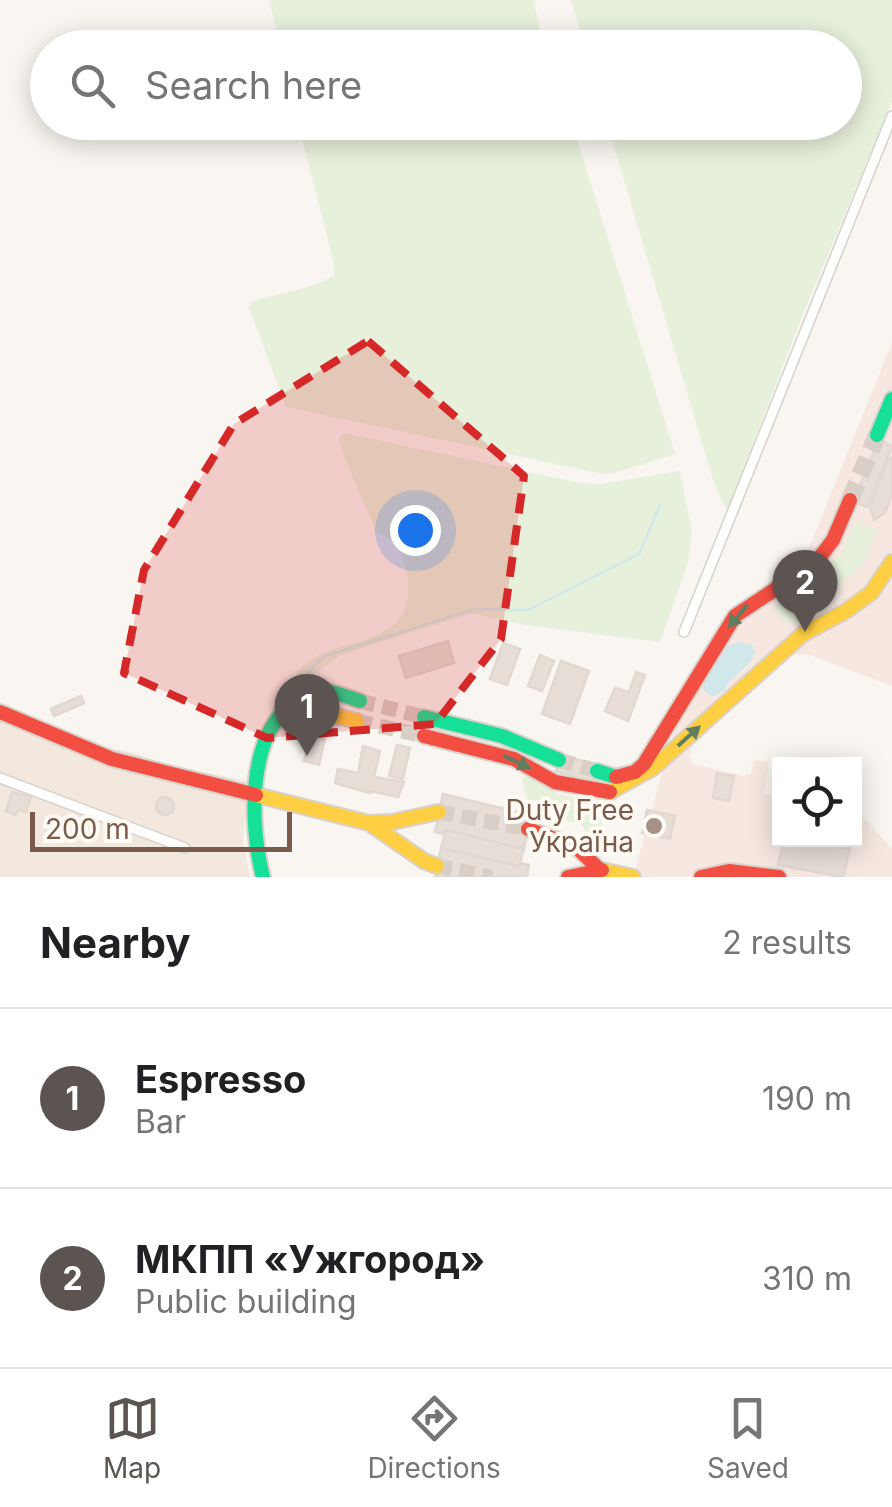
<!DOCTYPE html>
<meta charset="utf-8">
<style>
:root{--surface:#fff;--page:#f2f2f2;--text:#202124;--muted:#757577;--line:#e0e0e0;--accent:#5c5450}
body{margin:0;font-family:Inter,sans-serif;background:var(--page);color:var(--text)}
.controls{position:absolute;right:30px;bottom:30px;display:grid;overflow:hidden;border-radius:0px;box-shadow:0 5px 25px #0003}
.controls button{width:90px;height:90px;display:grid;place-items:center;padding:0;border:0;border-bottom:2px solid var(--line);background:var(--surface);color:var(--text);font:50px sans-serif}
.scale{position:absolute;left:30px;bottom:25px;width:262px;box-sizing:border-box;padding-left:10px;border:5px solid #7a5c4d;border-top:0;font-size:28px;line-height:35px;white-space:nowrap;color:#7a5c4d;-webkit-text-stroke:8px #fffaf3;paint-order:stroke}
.you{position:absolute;left:415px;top:530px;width:35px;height:35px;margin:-25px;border:8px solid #fff;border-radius:50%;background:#1a73e8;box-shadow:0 0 0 15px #1a73e833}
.badge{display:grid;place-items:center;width:65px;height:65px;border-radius:50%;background:var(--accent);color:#fff;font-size:32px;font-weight:700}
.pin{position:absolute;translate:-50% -82px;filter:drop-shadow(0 2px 5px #0008)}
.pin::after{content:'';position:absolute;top:52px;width:35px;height:30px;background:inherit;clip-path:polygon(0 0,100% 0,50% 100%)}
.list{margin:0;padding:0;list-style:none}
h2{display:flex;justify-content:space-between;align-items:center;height:130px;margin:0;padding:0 40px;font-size:42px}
h2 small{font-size:32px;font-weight:400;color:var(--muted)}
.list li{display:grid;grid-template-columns:65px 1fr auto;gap:30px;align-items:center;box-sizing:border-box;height:180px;padding:0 40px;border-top:2px solid var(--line)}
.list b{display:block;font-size:38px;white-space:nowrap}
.list p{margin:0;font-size:32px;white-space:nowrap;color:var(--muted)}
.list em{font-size:32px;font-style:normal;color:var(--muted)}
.icon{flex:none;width:55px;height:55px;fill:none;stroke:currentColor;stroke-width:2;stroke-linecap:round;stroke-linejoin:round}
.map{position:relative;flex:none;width:892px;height:877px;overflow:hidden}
.search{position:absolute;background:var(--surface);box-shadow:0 5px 25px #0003;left:30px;right:30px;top:30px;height:110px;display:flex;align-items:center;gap:25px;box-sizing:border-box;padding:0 35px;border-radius:55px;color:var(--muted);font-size:38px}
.sheet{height:490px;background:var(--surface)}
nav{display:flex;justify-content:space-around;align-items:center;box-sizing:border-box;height:140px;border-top:2px solid var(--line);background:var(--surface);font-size:28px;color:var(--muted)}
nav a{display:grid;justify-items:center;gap:5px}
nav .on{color:var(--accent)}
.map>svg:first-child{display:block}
</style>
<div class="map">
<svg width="892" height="877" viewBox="0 0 892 877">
<rect width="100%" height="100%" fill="#f9f5f0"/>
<path fill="#f2e8de" d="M0,705l94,40 41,8 27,11 87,17 -6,59 7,37h-250z"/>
<path fill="#f6e8e1" d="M892,342v344l-82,-31 -16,-1 -22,16 -79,76 -4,11 3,7 52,12 7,-2 4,-14 14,2 -5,31 15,6 1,40h74l1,-26 5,1 32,34v29h-259l54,-193 44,-75 75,-53z"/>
<path fill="#e7f0db" d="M269,0h264l10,42 -21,6 -241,-1z
M571,0h321v101l-91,218 -74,192 -13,-28 -107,-360 237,-1v-74l-259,-1z
M298,123h274l103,331 -60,19 -12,1 -317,-67 -37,-100 2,-5c27,-10 59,-11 83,-27v-11z
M344,433l236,50 22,1 78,-13 12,62 -4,29 -28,80 -135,-17 -53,-12 -131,42 -25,18 -12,17 -16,6c14,-52 54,-44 93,-63 38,-17 29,-61 16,-91l-21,-10c-11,-31 -29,-61 -37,-93z
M856,522l22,8 -15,34 -64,59 -18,-2 -5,-12 4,-14 60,-39z
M528,776l33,19 49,6 -14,37 -9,-3 -5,-10 -21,-6 -3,5 -27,-9 -9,-37z"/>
<path fill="#d0e8ea" d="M739,642l14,4 2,6c-5,17 -26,23 -30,38l-11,6 -7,-2 -6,-9 26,-38z"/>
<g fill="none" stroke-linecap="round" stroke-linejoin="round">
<path stroke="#d0e8ea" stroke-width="2.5" d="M300,687l12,-19 13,-12 150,-47 53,1 111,-56 21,-49"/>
</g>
<path fill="#e6ded7" stroke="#e2d8d2" stroke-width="2.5" d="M879,439l13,8 -25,60 -14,-5z
M892,457v38l-7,18 -11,7 -4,-13 18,-47z
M448,641l6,22 -48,15 -7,-22z
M503,643l17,6 -13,36 -17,-6z
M540,655l14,6 -12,30 -14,-5z
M561,661l28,10 -19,53 -28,-10z
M636,672l9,3 -17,46 -23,-10 10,-23 14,4z
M81,696l3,7 -30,13 -3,-7z
M310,735l15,3 -6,27 -15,-4z
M397,745l13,3 -7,31 -14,-3z
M363,746l17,5 -6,26 30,5 -6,15 -28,-6v2l-35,-10 3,-14 20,4z
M561,754l37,12 -5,17 -37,-12z
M717,773l17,3 -5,25 -16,-3z
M12,792l19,5 -5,15 -8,-3 -2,6 -10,-4z
M443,794l88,21 -7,34 -78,-19 -1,4 -10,-2z
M156 806a9 9 0 1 1 18 0a9 9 0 1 1-18 0Z
M647,810l28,6 -5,23 -28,-6z
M446,830l78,19 -5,17 -78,-18z
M784,839h30l36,9 -7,29 -65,-12z
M441,848l78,18 1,-3 9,2 -2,12h-92z"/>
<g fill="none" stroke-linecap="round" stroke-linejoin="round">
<path stroke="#d9cfc7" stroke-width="15" stroke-dasharray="15 8" stroke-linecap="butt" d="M360,701l64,16
M357,721l67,15
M559,760l38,11
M439,812l89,17
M437,866l55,11"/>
<path stroke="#d9cfc7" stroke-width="18" stroke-dasharray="18 9" stroke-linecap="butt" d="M850,500l27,-65"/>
<defs>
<path id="street" d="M684,632l208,-516
M0,778l185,70"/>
<path id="fast" d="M877,435l15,-36
M424,717l78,19 57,24
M597,771l19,6
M263,877c-13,-50 -17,-142 31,-174 9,-6 18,-12 28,-12 13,0 26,6 38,10"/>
<path id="slow" d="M300,702l16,9 41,10
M610,792l43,-24 150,-134 43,-23 25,-18 21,-31
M256,795l113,28 23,-1 47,-10
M369,823l55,38 13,5
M602,870l31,7"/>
<path id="jam" d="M0,712l112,47 144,36
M424,736l90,23 41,23 55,10
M616,777l19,-5 9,-8 91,-148 81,-54 17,-22 17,-40
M528,829l48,18 22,21
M568,877l34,-7
M701,877l28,-6 50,6"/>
</defs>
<use href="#street" stroke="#d7d1cb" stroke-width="12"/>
<use href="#fast" stroke="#d9d2cb" stroke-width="18"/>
<use href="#slow" stroke="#d9d2cb" stroke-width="18"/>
<use href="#jam" stroke="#d9d2cb" stroke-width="18"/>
<use href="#street" stroke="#fefefd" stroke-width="9"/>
<use href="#fast" stroke="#16e098" stroke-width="14"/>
<use href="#slow" stroke="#ffcf43" stroke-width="14"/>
<use href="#jam" stroke="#f24e42" stroke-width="14"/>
</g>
<defs><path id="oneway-solid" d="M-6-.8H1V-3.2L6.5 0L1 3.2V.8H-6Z" transform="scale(2.5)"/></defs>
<g fill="#617d60">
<use href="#oneway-solid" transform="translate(738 616) rotate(130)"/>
<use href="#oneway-solid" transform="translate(689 736) rotate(-42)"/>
<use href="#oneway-solid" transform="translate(517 762) rotate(25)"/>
</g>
<path fill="#d62828" fill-opacity="0.2" stroke="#d62828" stroke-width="8" stroke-dasharray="20 12" stroke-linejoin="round" d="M368,341l156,135 -23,163 -66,85 -168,14 -143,-65 20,-103 90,-146z"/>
<circle fill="#a69286" stroke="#fffaf3" stroke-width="4" cx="654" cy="826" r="10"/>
<g text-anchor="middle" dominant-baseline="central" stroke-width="8" stroke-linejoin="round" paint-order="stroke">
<g font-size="28" fill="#7a5c4d" stroke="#fffaf3" text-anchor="end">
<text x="634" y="810">Duty Free<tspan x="634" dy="32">Україна</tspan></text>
</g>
</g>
</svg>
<div class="controls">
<button><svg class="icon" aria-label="locate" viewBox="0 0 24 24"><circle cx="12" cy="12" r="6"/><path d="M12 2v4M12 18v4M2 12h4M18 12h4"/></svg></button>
</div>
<div class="scale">200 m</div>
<div class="you"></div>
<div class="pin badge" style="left:307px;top:756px">1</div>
<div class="pin badge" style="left:805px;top:632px">2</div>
<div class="search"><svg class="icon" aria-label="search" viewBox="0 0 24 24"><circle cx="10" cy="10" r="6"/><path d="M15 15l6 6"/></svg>Search here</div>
</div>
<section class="sheet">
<h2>Nearby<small>2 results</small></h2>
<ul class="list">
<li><span class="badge">1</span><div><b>Espresso</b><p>Bar</p></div><em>190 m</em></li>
<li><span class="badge">2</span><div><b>МКПП «Ужгород»</b><p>Public building</p></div><em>310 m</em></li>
</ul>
</section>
<nav>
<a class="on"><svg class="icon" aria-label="map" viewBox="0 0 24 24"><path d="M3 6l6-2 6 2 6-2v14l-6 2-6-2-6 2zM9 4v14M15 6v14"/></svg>Map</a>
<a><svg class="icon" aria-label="directions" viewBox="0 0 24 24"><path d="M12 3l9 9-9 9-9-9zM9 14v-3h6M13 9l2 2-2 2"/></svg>Directions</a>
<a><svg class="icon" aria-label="saved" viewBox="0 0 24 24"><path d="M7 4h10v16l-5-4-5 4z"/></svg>Saved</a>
</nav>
